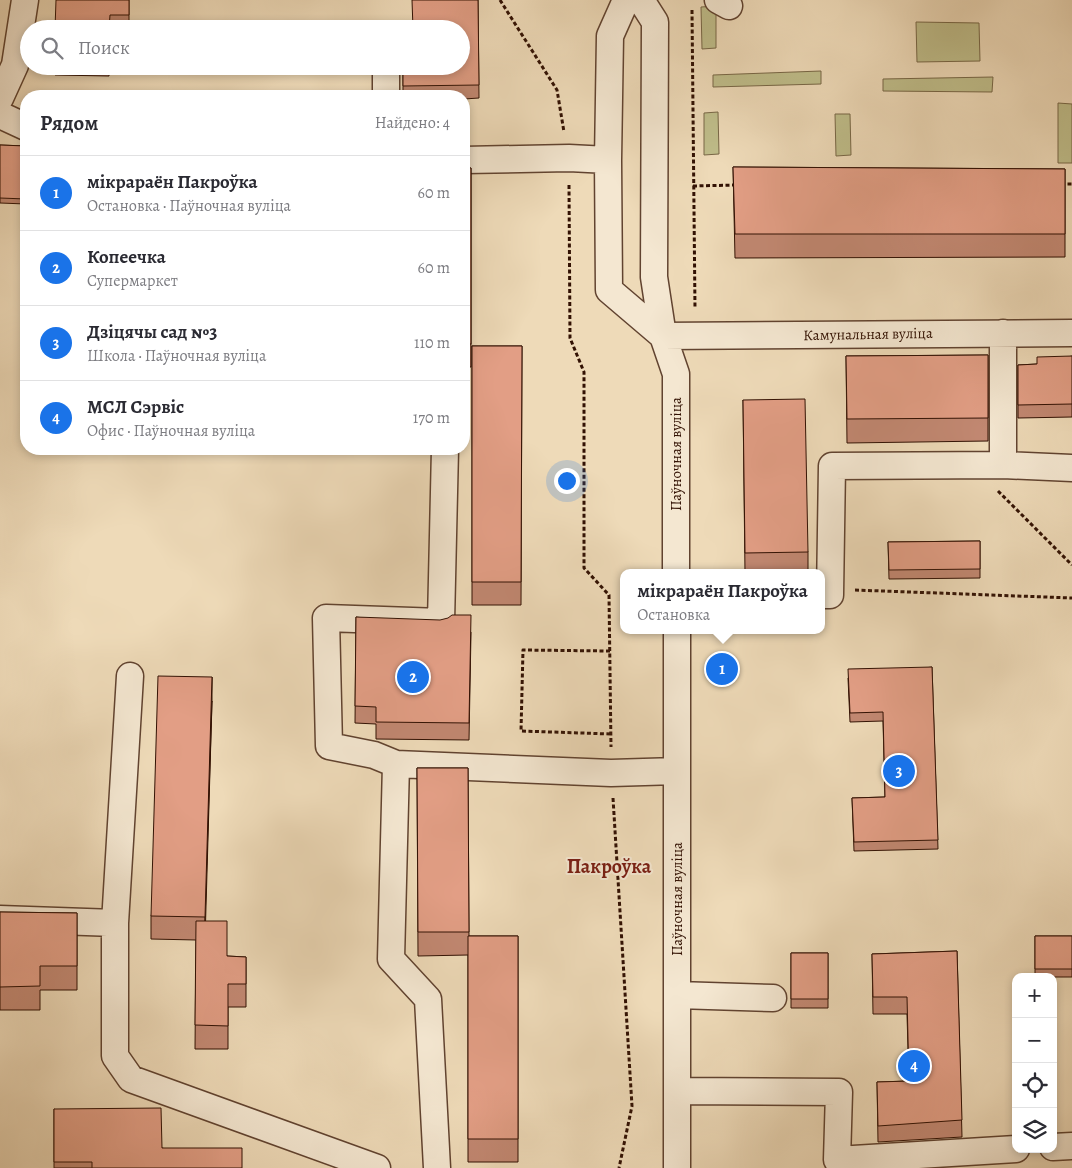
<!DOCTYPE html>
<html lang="ru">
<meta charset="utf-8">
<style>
:root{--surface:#fff;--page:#f2f2f3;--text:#2b2b33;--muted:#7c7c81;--line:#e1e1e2;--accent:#1a73e8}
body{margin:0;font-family:Alegreya,serif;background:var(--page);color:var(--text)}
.controls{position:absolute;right:15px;bottom:15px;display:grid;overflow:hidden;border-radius:10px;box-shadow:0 2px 8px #0003}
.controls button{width:45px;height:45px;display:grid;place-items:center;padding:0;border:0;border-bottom:1px solid var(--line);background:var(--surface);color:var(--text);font:25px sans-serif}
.you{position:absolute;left:566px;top:480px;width:18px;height:18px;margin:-12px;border:4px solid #fff;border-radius:50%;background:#1a73e8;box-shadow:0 0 0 8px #1a73e833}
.badge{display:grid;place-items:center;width:32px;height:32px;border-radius:50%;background:var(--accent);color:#fff;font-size:16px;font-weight:700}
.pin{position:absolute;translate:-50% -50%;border:2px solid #fff;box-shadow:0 1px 5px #0006}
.popup{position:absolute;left:620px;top:569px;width:205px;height:65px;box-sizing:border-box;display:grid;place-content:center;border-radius:10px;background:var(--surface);filter:drop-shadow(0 1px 4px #0005);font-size:16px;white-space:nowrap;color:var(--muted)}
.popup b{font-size:19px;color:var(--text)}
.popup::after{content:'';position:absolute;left:50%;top:100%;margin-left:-10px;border:10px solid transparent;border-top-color:var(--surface)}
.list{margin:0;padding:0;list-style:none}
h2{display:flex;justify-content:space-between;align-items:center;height:65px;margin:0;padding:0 20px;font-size:21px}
h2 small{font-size:16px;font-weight:400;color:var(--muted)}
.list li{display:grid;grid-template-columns:32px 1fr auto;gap:15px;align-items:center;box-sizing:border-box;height:75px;padding:0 20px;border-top:1px solid var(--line)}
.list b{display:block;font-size:19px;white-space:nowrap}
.list p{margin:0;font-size:16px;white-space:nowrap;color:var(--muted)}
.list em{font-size:16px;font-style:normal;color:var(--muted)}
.icon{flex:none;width:28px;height:28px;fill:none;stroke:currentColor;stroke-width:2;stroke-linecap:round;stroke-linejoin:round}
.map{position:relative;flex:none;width:1072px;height:1168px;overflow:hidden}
.search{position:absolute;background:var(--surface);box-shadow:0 2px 8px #0003;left:20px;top:20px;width:450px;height:55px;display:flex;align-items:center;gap:12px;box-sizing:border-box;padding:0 18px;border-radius:28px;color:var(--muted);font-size:19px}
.panel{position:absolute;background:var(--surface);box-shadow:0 2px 8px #0003;left:20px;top:90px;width:450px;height:365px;border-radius:20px}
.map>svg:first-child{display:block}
</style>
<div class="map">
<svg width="1072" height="1168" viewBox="0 0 1072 1168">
<rect width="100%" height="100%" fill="#eedab8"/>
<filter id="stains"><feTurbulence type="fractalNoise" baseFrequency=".004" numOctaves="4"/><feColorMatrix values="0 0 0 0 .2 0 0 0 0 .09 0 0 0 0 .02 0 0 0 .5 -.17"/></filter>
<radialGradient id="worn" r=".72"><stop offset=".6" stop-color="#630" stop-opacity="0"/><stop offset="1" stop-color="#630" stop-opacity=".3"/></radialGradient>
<path fill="#bfbd8a" stroke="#786746" d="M716,6v42l-14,1 -1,-42z
M916,22l63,1 1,38 -63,1z
M821,71v13l-108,3v-12z
M993,77l-1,15 -109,-1v-12z
M1058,103l14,1v59h-14z
M718,112l1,42 -15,1v-42z
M835,114h15l1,41 -15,1z"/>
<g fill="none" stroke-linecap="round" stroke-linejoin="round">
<defs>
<path id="minor" d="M626,0l-16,36 -2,124 1,130 54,46
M641,0l14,22 -1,255 9,59 13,38v199
M718,0l11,6
M386,96v-30
M0,98l15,-33 10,-65
M0,115l26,12
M464,160l105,-2 39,2
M1003,333v132l69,3
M663,336l409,-3
M445,449l-4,173 -115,-4 3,128 45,9 22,9 215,9 66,-2
M821,595h9l2,-129 171,-1
M677,630v538
M130,676l-15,247v133l16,23 246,89
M396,764l-5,195 37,40 9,169
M0,919l115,4
M677,995l96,3
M677,1091l162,1 -2,68 179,-11
M1053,1147l19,-1"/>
</defs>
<use href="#minor" stroke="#614330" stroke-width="29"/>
<path stroke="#321103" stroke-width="3" stroke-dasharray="4 2.5" stroke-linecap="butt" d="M500,0l57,90 7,42
M692,10l3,299
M1061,184h11
M569,185l1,153 14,34v196l25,27 2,152
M693,186l44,-1
M998,491l74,74
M855,590l217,8
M610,651l-87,-1 -2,81 90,3
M613,798l19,308 -13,62"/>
<use href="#minor" stroke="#f4e7d1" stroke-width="26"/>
</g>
<path fill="#c28872" stroke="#321103" d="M129,0v29h-74z
M478,0l1,98 -15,1v-3h-61v-30z
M55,66h54v10l-54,-1z
M0,145l26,1v58l-26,-1z
M733,167l332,2v88l-330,1z
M464,168h7v199h-7z
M472,346h50l-1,259h-49z
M988,355v86l-141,2 -1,-87z
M1072,356v61l-54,1v-53l19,-1z
M743,400l65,152v21h-63z
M980,541v37l-91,1 -1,-37z
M356,617l115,15 -2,108 -93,-1v-15l-21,-1z
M932,667l6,182 -84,2 -2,-53 33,-1 -2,-76 -33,1 -2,-44z
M212,701l-7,220 22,35 19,1v50h-18v42h-33l1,-109 -45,-1v-23z
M417,768h51l1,168h49v226h-50v-207l-50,1z
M0,912l77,1v77h-37v20h-40z
M1035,936h37v41h-37z
M957,951l5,186 -84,5 -1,-60 32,-1 -2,-67h-34l-1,-60z
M791,953h37v55h-37z
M54,1109l108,39 80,20h-188z"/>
<path fill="#9e6f5d" stroke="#321103" d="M212,677v24l-7,240v-24z"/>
<path fill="#e29e85" stroke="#321103" d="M56,0h73v15h-19l-1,14h-54z
M412,0h66l1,85 -76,1v-20h58v-37h-48z
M285,25l42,3v1h-42z
M0,145l26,1v53l-26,-1z
M733,167l332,2v65h-330z
M464,168h7v176h-7z
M472,346h50l-1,236h-49z
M988,355v63l-141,1 -1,-63z
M1072,356v48l-54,1v-40l19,-1v-7z
M805,399l3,153 -63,1 -2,-153z
M980,541v28l-91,1 -1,-28z
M452,615h19l-2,108 -93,-1v-15l-21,-1 1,-89 84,3 8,-2z
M932,667l6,173 -84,2 -2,-44 33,-1 -2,-85 -33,1 -2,-44z
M158,676l54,1 -7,240 -54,-1z
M417,768h51l1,164h-51z
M0,912l77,1v53h-37v20l-40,1z
M196,921h31v35l19,1v27h-18v42l-33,-1z
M468,936h50v203h-50z
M1035,936h37v33h-37z
M957,951l5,169 -84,6 -1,-44 32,-1 -2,-84h-34l-1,-43z
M791,953h37v46h-37z
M161,1108l1,40h80v20h-150v-6h-38v-53z"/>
<g text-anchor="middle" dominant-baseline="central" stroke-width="4" stroke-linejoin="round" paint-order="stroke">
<g font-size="15" fill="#321103" stroke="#f4e7d1">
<text transform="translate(868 334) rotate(-1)">Камунальная вуліца</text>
<text transform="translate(676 454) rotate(-90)">Паўночная вуліца</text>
<text transform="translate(677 899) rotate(-90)">Паўночная вуліца</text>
</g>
<g font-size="20" font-weight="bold" fill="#7a1f14" stroke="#f4e7d1">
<text x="609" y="866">Пакроўка</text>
</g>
</g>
<rect width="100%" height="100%" filter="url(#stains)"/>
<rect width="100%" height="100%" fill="url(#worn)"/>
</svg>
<div class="controls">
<button>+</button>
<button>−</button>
<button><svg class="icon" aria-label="locate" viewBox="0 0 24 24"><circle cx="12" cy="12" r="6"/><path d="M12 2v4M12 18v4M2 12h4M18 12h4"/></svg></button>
<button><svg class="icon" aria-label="layers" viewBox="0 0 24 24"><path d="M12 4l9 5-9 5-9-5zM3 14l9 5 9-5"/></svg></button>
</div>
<div class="you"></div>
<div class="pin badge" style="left:722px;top:669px">1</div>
<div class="popup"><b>мікрараён Пакроўка</b>Остановка</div>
<div class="pin badge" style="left:413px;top:677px">2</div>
<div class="pin badge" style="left:899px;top:771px">3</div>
<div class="pin badge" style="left:914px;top:1066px">4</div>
<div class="search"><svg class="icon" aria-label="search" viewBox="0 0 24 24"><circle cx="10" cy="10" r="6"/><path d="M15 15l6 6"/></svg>Поиск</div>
<section class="panel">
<h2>Рядом<small>Найдено: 4</small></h2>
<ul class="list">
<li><span class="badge">1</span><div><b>мікрараён Пакроўка</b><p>Остановка · Паўночная вуліца</p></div><em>60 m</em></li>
<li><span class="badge">2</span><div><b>Копеечка</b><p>Супермаркет</p></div><em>60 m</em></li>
<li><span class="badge">3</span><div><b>Дзіцячы сад №3</b><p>Школа · Паўночная вуліца</p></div><em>110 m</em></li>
<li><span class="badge">4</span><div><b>МСЛ Сэрвіс</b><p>Офис · Паўночная вуліца</p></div><em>170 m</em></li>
</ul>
</section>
</div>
